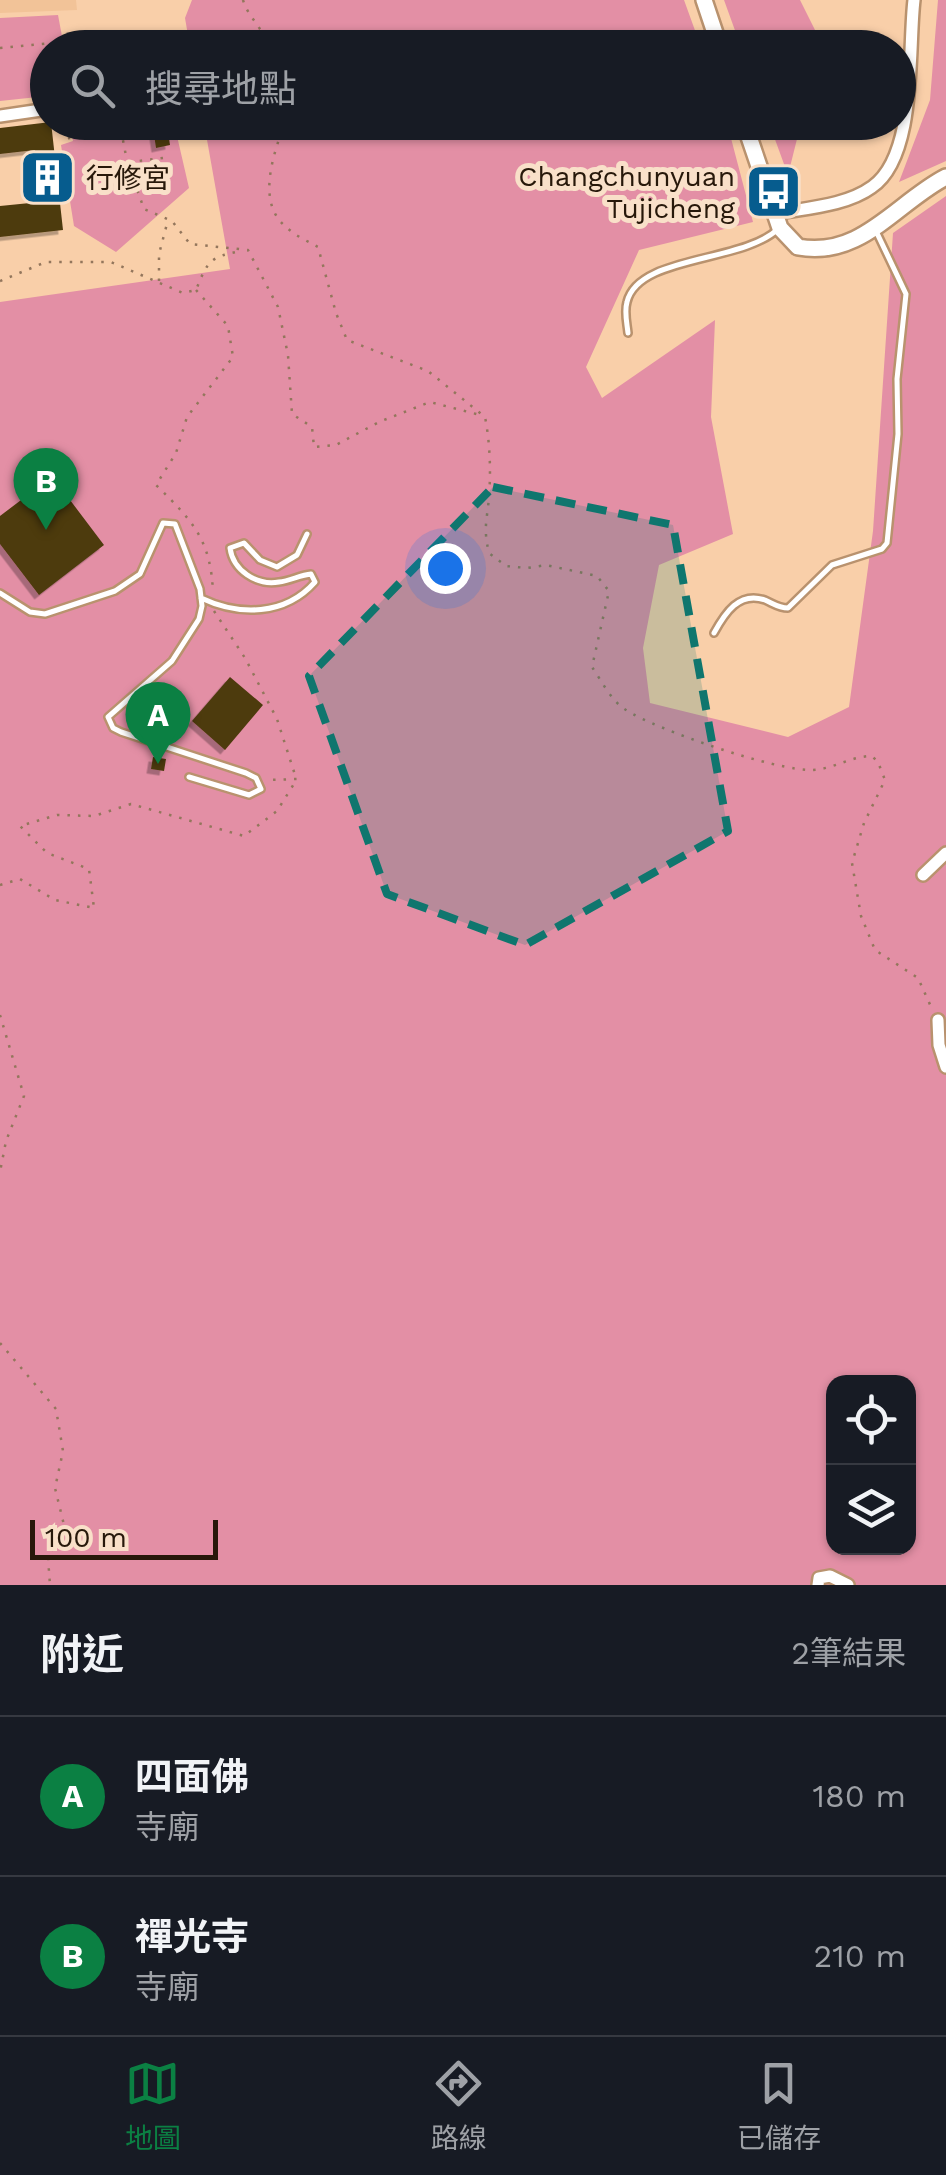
<!DOCTYPE html>
<html lang="zh-TW">
<meta charset="utf-8">
<style>
:root{--surface:#171b24;--page:#20242c;--text:#f1f3f6;--muted:#9ea1a6;--line:#363941;--accent:#0b8043}
body{margin:0;font-family:"Work Sans","Noto Sans TC",sans-serif;background:var(--page);color:var(--text)}
.controls{position:absolute;right:30px;bottom:30px;display:grid;overflow:hidden;border-radius:20px;box-shadow:0 2px 8px #0004}
.controls button{width:90px;height:90px;display:grid;place-items:center;padding:0;border:0;border-bottom:2px solid var(--line);background:var(--surface);color:var(--text);font:50px sans-serif}
.scale{position:absolute;left:30px;bottom:25px;width:188px;box-sizing:border-box;padding-left:10px;border:5px solid #27180a;border-top:0;font-size:28px;line-height:35px;white-space:nowrap;color:#27180a;-webkit-text-stroke:8px #f9e0c9;paint-order:stroke}
.you{position:absolute;left:445px;top:568px;width:35px;height:35px;margin:-25px;border:8px solid #fff;border-radius:50%;background:#1a73e8;box-shadow:0 0 0 15px #1a73e833}
.badge{display:grid;place-items:center;width:65px;height:65px;border-radius:50%;background:var(--accent);color:#fff;font-size:32px;font-weight:700}
.pin{position:absolute;translate:-50% -82px;filter:drop-shadow(0 2px 5px #0008)}
.pin::after{content:'';position:absolute;top:52px;width:35px;height:30px;background:inherit;clip-path:polygon(0 0,100% 0,50% 100%)}
.list{margin:0;padding:0;list-style:none}
h2{display:flex;justify-content:space-between;align-items:center;height:130px;margin:0;padding:0 40px;font-size:42px}
h2 small{font-size:32px;font-weight:400;color:var(--muted)}
.list li{display:grid;grid-template-columns:65px 1fr auto;gap:30px;align-items:center;box-sizing:border-box;height:160px;padding:0 40px;border-top:2px solid var(--line)}
.list b{display:block;font-size:38px;white-space:nowrap}
.list p{margin:0;font-size:32px;white-space:nowrap;color:var(--muted)}
.list em{font-size:32px;font-style:normal;color:var(--muted)}
.icon{flex:none;width:55px;height:55px;fill:none;stroke:currentColor;stroke-width:2;stroke-linecap:round;stroke-linejoin:round}
.map{position:relative;flex:none;width:946px;height:1585px;overflow:hidden}
.search{position:absolute;background:var(--surface);box-shadow:0 2px 8px #0004;left:30px;right:30px;top:30px;height:110px;display:flex;align-items:center;gap:25px;box-sizing:border-box;padding:0 35px;border-radius:55px;color:var(--muted);font-size:38px}
.sheet{height:450px;background:var(--surface)}
nav{display:flex;justify-content:space-around;align-items:center;box-sizing:border-box;height:140px;border-top:2px solid var(--line);background:var(--surface);font-size:28px;color:var(--muted)}
nav a{display:grid;justify-items:center;gap:5px}
nav .on{color:var(--accent)}
.map>svg:first-child{display:block}
</style>
<div class="map">
<svg width="946" height="1585" viewBox="0 0 946 1585">
<defs>
<filter id="shadow"><feDropShadow dx="-4.5" dy="4.5" stdDeviation="0" flood-color="#0004"/></filter>
</defs>
<rect width="100%" height="100%" fill="#f9cfa9"/>
<path fill="#f2c398" d="M0,0h76l1,10 -77,3z"/>
<path fill="#e38fa5" fill-rule="evenodd" d="M192,0h492l17,47h-511l-5,-29z
M724,0h76l21,42 -1,5h-79z
M938,0h8v161l-47,21 31,-82z
M58,15l6,32 -16,1 -1,48 -47,5v-83z
M70,123h104l15,65 -73,64 -42,-26 -13,-81 12,-4z
M204,123h523l26,99 -114,28 -53,117 16,31 113,-78 -4,97 22,117 -74,31 -16,83 7,55 138,34 61,-30 24,-176 20,-298 53,-37v1389h-946v-1283l230,-33zM834,1382h74v166h-74z
M769,123h32l-13,52z"/>
<path fill="#4e3a10" filter="url(#shadow)" d="M51,122l12,108 -63,7v-31l40,-4 -5,-52 -35,4v-26z
M167,125l3,20 -14,3 -3,-20z
M33,491l19,23 18,-14 34,45 -65,50 -39,-51v-28z
M230,677l33,28 -38,45 -33,-29z
M153,757l13,2 -2,12 -13,-2z"/>
<g fill="none" stroke-linecap="round" stroke-linejoin="round">
<defs>
<path id="lane" d="M628,333c-1,-10 -4,-21 -1,-31 11,-47 115,-39 151,-73
M0,593l30,19 15,2 70,-23 25,-17 23,-51 12,1 25,65 2,17 -3,13 -27,42 -64,56 5,11 8,4 125,41 10,5 5,11 -12,6 -60,-18
M201,598c38,18 84,18 114,-16l-4,-8c-11,1 -21,7 -32,8 -23,4 -46,-12 -49,-34l14,-5 16,17 17,7 20,-12 10,-21
M714,633c11,-20 25,-42 51,-33 9,4 14,8 23,8l44,-43 50,-16 5,-6 11,-109 -1,-55 9,-85 -31,-65"/>
<path id="street" d="M0,116l48,-7
M774,214c31,-6 72,-8 98,-27 45,-31 36,-138 42,-187
M923,875l23,-22
M938,1020l1,25 7,22
M818,1585l1,-7 11,-2 18,9"/>
<path id="secondary" d="M704,0l16,48
M744,122l36,106 18,19c63,12 99,-45 148,-70"/>
</defs>
<use href="#lane" stroke="#b9926e" stroke-width="10"/>
<use href="#street" stroke="#b9926e" stroke-width="16"/>
<use href="#secondary" stroke="#b9926e" stroke-width="20"/>
<path stroke="#93765c" stroke-width="2.5" stroke-dasharray="2.5 8" stroke-linecap="butt" d="M243,0c5,18 22,29 25,48
M0,48l51,-5v5
M62,122l2,17 99,-16
M285,122c-11,31 -29,79 0,104 9,9 22,15 33,21l18,66 11,27 81,31 57,46c5,25 6,54 4,80 -2,24 -6,31 0,56l17,13 21,2 19,-3 51,11 12,15 -17,76c9,13 20,35 34,43 31,20 150,61 186,60 22,-1 39,-14 60,-14l6,6 7,18 -21,43 -12,40 9,53 14,34 43,28 14,31
M121,130l6,31 17,48 28,12 18,23 58,6 30,57 10,48 4,59 20,13 2,20 22,-2 43,-23 51,-20 50,13
M98,166l65,-8
M101,187l58,-9
M0,281l46,-19h65l72,31 13,-3c12,-30 14,-33 45,-39
M159,281v-27l9,-34
M196,290l32,36 5,31 -46,60 -11,36 -20,32c37,36 55,55 57,108
M214,611l31,47 32,61 19,59
M0,885l20,-6 35,21 39,8 -5,-39 -42,-16 -27,-27 37,-11 37,1 37,-12 113,32 33,-25 20,-32 -28,1
M0,1015l24,81 -18,45 -6,31
M0,1343l56,66 7,42 -8,37 9,37 -16,33 2,27"/>
<use href="#lane" stroke="#fff" stroke-width="5"/>
<use href="#street" stroke="#fff" stroke-width="11"/>
<use href="#secondary" stroke="#fff" stroke-width="15"/>
</g>
<path fill="#0f766e" fill-opacity="0.2" stroke="#0f766e" stroke-width="8" stroke-dasharray="20 12" stroke-linejoin="round" d="M493,487l180,38 55,306 -203,114 -138,-51 -78,-218z"/>
<defs>
<symbol id="building-square" viewBox="-11 -11 22 22"><rect x="-9" y="-9" width="18" height="18" rx="4" fill="#065c8e" stroke="#f9e0c9"/><path d="M-4-6H4V6H1V3H-1V6H-4ZM-2.5-4.3h1.7v1.8h-1.7ZM.8-4.3h1.7v1.8H.8ZM-2.5-1h1.7V.8h-1.7ZM.8-1h1.7V.8H.8Z" fill="#fff"/></symbol>
<symbol id="bus-square" viewBox="-11 -11 22 22"><rect x="-9" y="-9" width="18" height="18" rx="4" fill="#065c8e" stroke="#f9e0c9"/><path d="M-5-6H5V4H4V6H2V4H-2V6H-4V4H-5ZM-3.5-4V0h7V-4ZM-3.5 1.2v1.5H-2V1.2ZM2 1.2v1.5H3.5V1.2Z" fill="#fff"/></symbol>
</defs>
<g fill-rule="evenodd">
<use href="#building-square" x="16" y="146" width="63" height="63"/>
<use href="#bus-square" x="742" y="160" width="63" height="63"/>
</g>
<g text-anchor="middle" dominant-baseline="central" stroke-width="10" stroke-linejoin="round" paint-order="stroke">
<g font-size="28" fill="#27180a" stroke="#f9e0c9" text-anchor="end">
<text x="735" y="176">Changchunyuan<tspan x="735" dy="32">Tujicheng</tspan></text>
<text x="86" y="178" text-anchor="start">行修宮</text>
</g>
</g>
</svg>
<div class="controls">
<button><svg class="icon" aria-label="locate" viewBox="0 0 24 24"><circle cx="12" cy="12" r="6"/><path d="M12 2v4M12 18v4M2 12h4M18 12h4"/></svg></button>
<button><svg class="icon" aria-label="layers" viewBox="0 0 24 24"><path d="M12 4l9 5-9 5-9-5zM3 14l9 5 9-5"/></svg></button>
</div>
<div class="scale">100 m</div>
<div class="you"></div>
<div class="pin badge" style="left:158px;top:764px">A</div>
<div class="pin badge" style="left:46px;top:530px">B</div>
<div class="search"><svg class="icon" aria-label="search" viewBox="0 0 24 24"><circle cx="10" cy="10" r="6"/><path d="M15 15l6 6"/></svg>搜尋地點</div>
</div>
<section class="sheet">
<h2>附近<small>2筆結果</small></h2>
<ul class="list">
<li><span class="badge">A</span><div><b>四面佛</b><p>寺廟</p></div><em>180 m</em></li>
<li><span class="badge">B</span><div><b>禪光寺</b><p>寺廟</p></div><em>210 m</em></li>
</ul>
</section>
<nav>
<a class="on"><svg class="icon" aria-label="map" viewBox="0 0 24 24"><path d="M3 6l6-2 6 2 6-2v14l-6 2-6-2-6 2zM9 4v14M15 6v14"/></svg>地圖</a>
<a><svg class="icon" aria-label="directions" viewBox="0 0 24 24"><path d="M12 3l9 9-9 9-9-9zM9 14v-3h6M13 9l2 2-2 2"/></svg>路線</a>
<a><svg class="icon" aria-label="saved" viewBox="0 0 24 24"><path d="M7 4h10v16l-5-4-5 4z"/></svg>已儲存</a>
</nav>
